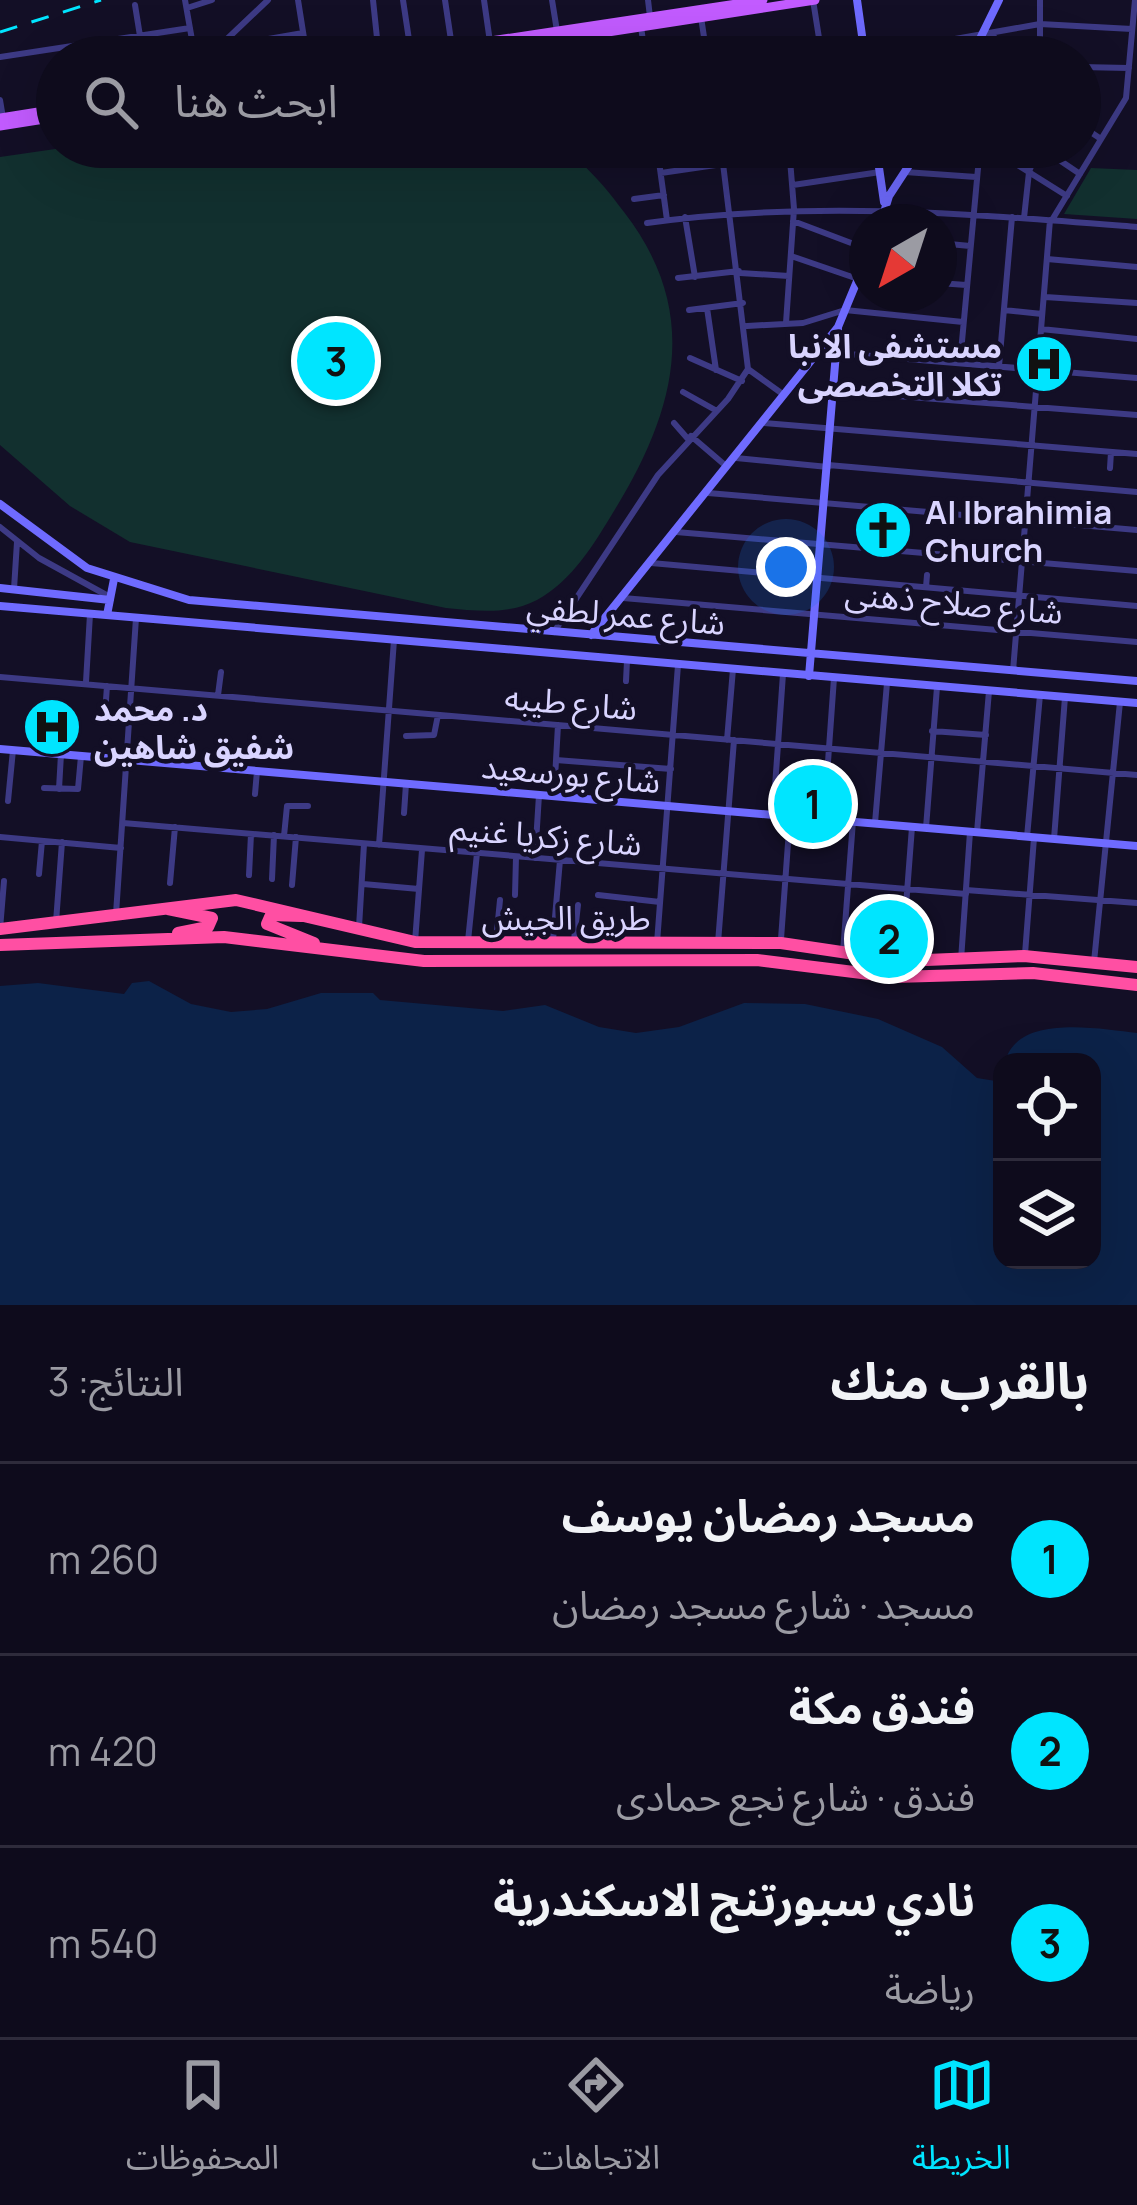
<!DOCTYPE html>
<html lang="ar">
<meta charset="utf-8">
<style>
:root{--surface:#0e0b1c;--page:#1c1929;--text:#f1f3f6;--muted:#9b9ba3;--line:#2e2b3b;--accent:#00e5ff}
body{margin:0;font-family:Manrope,"Noto Sans Arabic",sans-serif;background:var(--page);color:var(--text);direction:rtl}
.controls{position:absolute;right:36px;bottom:36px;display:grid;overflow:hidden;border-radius:24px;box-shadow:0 12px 48px #0002}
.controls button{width:108px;height:108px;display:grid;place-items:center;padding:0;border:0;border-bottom:3px solid var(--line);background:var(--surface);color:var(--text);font:60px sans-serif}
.compass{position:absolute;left:849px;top:204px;width:108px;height:108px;border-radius:50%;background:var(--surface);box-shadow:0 12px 48px #0002;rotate:219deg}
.you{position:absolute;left:786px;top:567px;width:42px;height:42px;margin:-30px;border:9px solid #fff;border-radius:50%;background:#1a73e8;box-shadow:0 0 0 18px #1a73e833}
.badge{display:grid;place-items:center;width:78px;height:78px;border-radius:50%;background:var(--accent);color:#111;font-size:39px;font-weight:700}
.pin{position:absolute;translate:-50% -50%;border:6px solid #fff;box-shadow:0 3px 12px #0006}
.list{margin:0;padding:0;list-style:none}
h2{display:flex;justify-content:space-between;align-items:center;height:156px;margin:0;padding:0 48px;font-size:51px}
h2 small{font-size:39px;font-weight:400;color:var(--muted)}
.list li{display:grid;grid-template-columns:78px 1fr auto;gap:36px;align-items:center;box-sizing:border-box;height:192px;padding:0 48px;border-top:3px solid var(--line)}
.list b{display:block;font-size:45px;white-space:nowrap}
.list p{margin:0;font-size:39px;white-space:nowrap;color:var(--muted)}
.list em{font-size:39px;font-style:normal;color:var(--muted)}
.icon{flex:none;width:66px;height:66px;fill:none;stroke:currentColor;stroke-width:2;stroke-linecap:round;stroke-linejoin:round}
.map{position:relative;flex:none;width:1137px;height:1305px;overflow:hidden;direction:ltr}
.search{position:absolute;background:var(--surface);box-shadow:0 12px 48px #0002;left:36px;right:36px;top:36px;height:132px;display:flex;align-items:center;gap:30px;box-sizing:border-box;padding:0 42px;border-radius:66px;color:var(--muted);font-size:45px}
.sheet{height:732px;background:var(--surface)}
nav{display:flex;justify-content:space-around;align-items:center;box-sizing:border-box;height:168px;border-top:3px solid var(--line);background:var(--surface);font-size:33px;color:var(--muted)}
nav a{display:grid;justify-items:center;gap:6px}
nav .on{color:var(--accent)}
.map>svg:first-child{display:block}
</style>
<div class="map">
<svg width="1137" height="1305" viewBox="0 0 1137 1305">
<rect width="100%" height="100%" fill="#130f26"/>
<path fill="#12302f" d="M69,147h490c26,15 47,41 65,65 78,101 52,198 -10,299 -20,33 -42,70 -77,89 -29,15 -59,11 -91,8l-316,-66 -60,-36 -70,-61v-288z
M1091,168l46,2v49l-73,-5z"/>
<path fill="#0c2248" d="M149,981l42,23 40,8 36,-3 54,-16h52l7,7 123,11 42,-6 54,22 37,6 43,-6 65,-24 61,1 73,15 64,28 35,31 25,4v178h90v-198h-87c12,-49 95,-33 132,-29v272h-1137v-319l38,-3 86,11 8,-11z"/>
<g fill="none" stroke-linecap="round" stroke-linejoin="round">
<path stroke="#3d3a85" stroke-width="6" d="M185,0l10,57
M298,0l9,57
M373,0l6,57
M403,0l8,53
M445,0l7,47
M484,0l6,42
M552,0l5,31
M648,0l2,17
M813,0l9,57
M1040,0v57
M135,5l5,31
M187,8l25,-8
M701,17l6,40
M641,26l4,31
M257,41l46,-8
M820,44l22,-3
M865,55l175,-31 92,5
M0,57l190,-29
M208,57l60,-57
M991,57l3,-24
M1080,67l49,1
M0,100l3,18
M1080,101l6,-34
M1080,125l21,14
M657,147l10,73
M989,147l78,49
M1040,147l40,27
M879,163l34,-3
M623,165l36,-5
M905,172l71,5
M661,173l177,-26
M793,185l87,-13
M634,199l30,-4
M685,217l10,60
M1024,218l5,-46 9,-25
M1052,220l74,-122 9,-98
M793,221l74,28
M647,223c164,-23 326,-9 490,4
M939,243l31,3
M791,256l67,23
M1047,259l90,8
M740,273l49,3
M678,278l61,-7
M939,283l27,2
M1045,297l92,6
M707,308l9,62
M689,310l54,-7
M1004,310l38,4
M786,323l8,-114 -5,-62
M747,326l56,-3 42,-13 118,12
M1041,329l96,10
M836,353l301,25
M690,358l52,23
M960,363l20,-216
M999,366l13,-149
M748,369l36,26
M834,391l303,24
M683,392l34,19
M674,423l14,16
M764,423l373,31
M691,436l35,30
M736,458l92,9
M828,465l309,27
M1110,468l1,-16
M708,493l429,37
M0,527l39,31 71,39
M676,532l461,39
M651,563l486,43
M926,587l1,-12
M14,589l3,-47
M623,598l514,44
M554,632l104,-157 70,-76 20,-30 -27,-222
M1013,671l37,-451
M0,677l1137,98
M626,681l1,-20
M86,682l4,-68
M218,695l3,-23
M105,714l2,-28
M932,731l54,4
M406,736l28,-1 4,-20
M727,740l6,-71
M556,760l115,9
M44,788l34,1 3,-33
M59,789l2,-35
M255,794l2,-23
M554,796l4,-71
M8,801l5,-51
M404,813l2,-29
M773,815l10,-141
M824,818l10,-140
M123,823l843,71
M875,823l12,-140
M926,828l11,-141
M977,832l12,-141
M284,836l3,-30h21
M0,837l121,11
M1027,837l13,-142
M1054,839l11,-142
M379,845l15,-205
M535,858l4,-63
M39,874l3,-33
M249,875l2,-41
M272,879l2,-44
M170,883l5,-56
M363,884l56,5
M292,885l4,-48
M966,890l171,13
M515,895l1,-38
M598,895l62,7
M116,914l20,-296
M56,922l6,-80
M359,927l5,-83
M0,929l4,-48
M781,939l9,-123
M553,940l7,-80
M574,940l4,-35
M468,941l9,-88
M496,941l4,-41
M415,942l7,-92
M657,943l21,-278
M718,943l16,-203
M843,952l10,-131
M1025,954l9,-116
M902,958l10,-131
M961,960l9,-128
M1094,962l26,-260"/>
<path stroke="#6f6bff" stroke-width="8" d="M857,0l8,57
M971,57l28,-57
M876,147l8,55
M881,222l8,-26 32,-49
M0,504l87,64 102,32 948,81
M0,588l110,12
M0,606l1137,97
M107,615l7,-36
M591,635l247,-308 29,-70
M809,676l29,-347
M0,749l1137,97"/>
<path stroke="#c25bff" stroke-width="9" d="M385,57l378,-57
M446,57l369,-57
M0,118l57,-9
M0,126l57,-9"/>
<path stroke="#ff4fa3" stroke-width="12" d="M168,909l44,9 -4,9 -30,6
M301,916l-30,-1 -4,9 47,19
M0,929l236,-29 179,42 366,1 121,18 122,-5 113,11
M0,945l224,-8 200,24 333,-1 137,17 139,-4 104,12"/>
<path stroke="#00e5ff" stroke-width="3" stroke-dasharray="18 15" stroke-linecap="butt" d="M0,32l101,-32"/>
</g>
<defs>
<symbol id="hospital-disc" viewBox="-11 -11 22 22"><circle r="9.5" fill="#00e5ff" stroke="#130f26"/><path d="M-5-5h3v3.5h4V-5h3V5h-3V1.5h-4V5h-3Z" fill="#111"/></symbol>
<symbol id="church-disc" viewBox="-11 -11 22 22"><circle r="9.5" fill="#00e5ff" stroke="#130f26"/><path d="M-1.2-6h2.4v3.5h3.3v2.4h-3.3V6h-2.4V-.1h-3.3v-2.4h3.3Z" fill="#111"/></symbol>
</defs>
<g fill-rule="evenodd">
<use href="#hospital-disc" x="1011" y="331" width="66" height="66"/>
<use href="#church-disc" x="850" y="497" width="66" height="66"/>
<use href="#hospital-disc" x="19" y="694" width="66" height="66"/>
</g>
<g text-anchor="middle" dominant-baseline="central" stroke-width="9" stroke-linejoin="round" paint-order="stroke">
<g font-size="33" font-weight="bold" fill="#d9d4ff" stroke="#130f26" text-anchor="start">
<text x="1002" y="345" text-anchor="end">مستشفى الانبا<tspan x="1002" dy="38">تكلا التخصصى</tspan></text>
<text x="925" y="511">Al Ibrahimia<tspan x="925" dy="38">Church</tspan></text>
<text x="94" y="708">د. محمد<tspan x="94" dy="38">شفيق شاهين</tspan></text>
</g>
<g font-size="33" fill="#d9d4ff" stroke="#130f26">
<text transform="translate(954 602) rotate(5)">شارع صلاح ذهنى</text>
<text transform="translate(626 614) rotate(5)">شارع عمر لطفي</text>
<text transform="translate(571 702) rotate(5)">شارع طيبه</text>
<text transform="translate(571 773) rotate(5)">شارع بورسعيد</text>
<text transform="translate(546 835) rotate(5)">شارع زكريا غنيم</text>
<text x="566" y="917">طريق الجيش</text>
</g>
</g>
</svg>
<div class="controls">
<button><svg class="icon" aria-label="locate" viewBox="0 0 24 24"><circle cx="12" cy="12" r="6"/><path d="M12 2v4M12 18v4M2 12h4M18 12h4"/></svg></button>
<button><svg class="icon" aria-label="layers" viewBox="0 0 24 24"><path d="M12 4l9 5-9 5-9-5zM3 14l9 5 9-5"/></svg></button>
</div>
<svg class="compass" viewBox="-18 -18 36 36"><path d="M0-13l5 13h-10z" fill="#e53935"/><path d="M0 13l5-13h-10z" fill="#9b9ba3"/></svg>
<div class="you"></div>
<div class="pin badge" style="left:813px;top:804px">1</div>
<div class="pin badge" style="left:889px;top:939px">2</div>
<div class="pin badge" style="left:336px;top:361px">3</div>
<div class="search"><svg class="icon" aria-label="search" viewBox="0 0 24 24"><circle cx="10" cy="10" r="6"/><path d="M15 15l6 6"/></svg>ابحث هنا</div>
</div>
<section class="sheet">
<h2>بالقرب منك<small>النتائج: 3</small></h2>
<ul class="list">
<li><span class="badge">1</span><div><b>مسجد رمضان يوسف</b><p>مسجد · شارع مسجد رمضان</p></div><em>260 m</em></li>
<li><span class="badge">2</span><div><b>فندق مكة</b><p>فندق · شارع نجع حمادى</p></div><em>420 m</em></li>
<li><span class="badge">3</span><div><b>نادي سبورتنج الاسكندرية</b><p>رياضة</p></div><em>540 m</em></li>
</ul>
</section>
<nav>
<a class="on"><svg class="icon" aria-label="map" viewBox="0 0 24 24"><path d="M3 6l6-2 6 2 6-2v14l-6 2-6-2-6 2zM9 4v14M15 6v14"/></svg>الخريطة</a>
<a><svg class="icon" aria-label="directions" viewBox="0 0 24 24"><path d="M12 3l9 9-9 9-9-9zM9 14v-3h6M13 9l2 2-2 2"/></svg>الاتجاهات</a>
<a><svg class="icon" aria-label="saved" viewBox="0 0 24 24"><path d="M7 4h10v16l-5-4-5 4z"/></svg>المحفوظات</a>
</nav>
